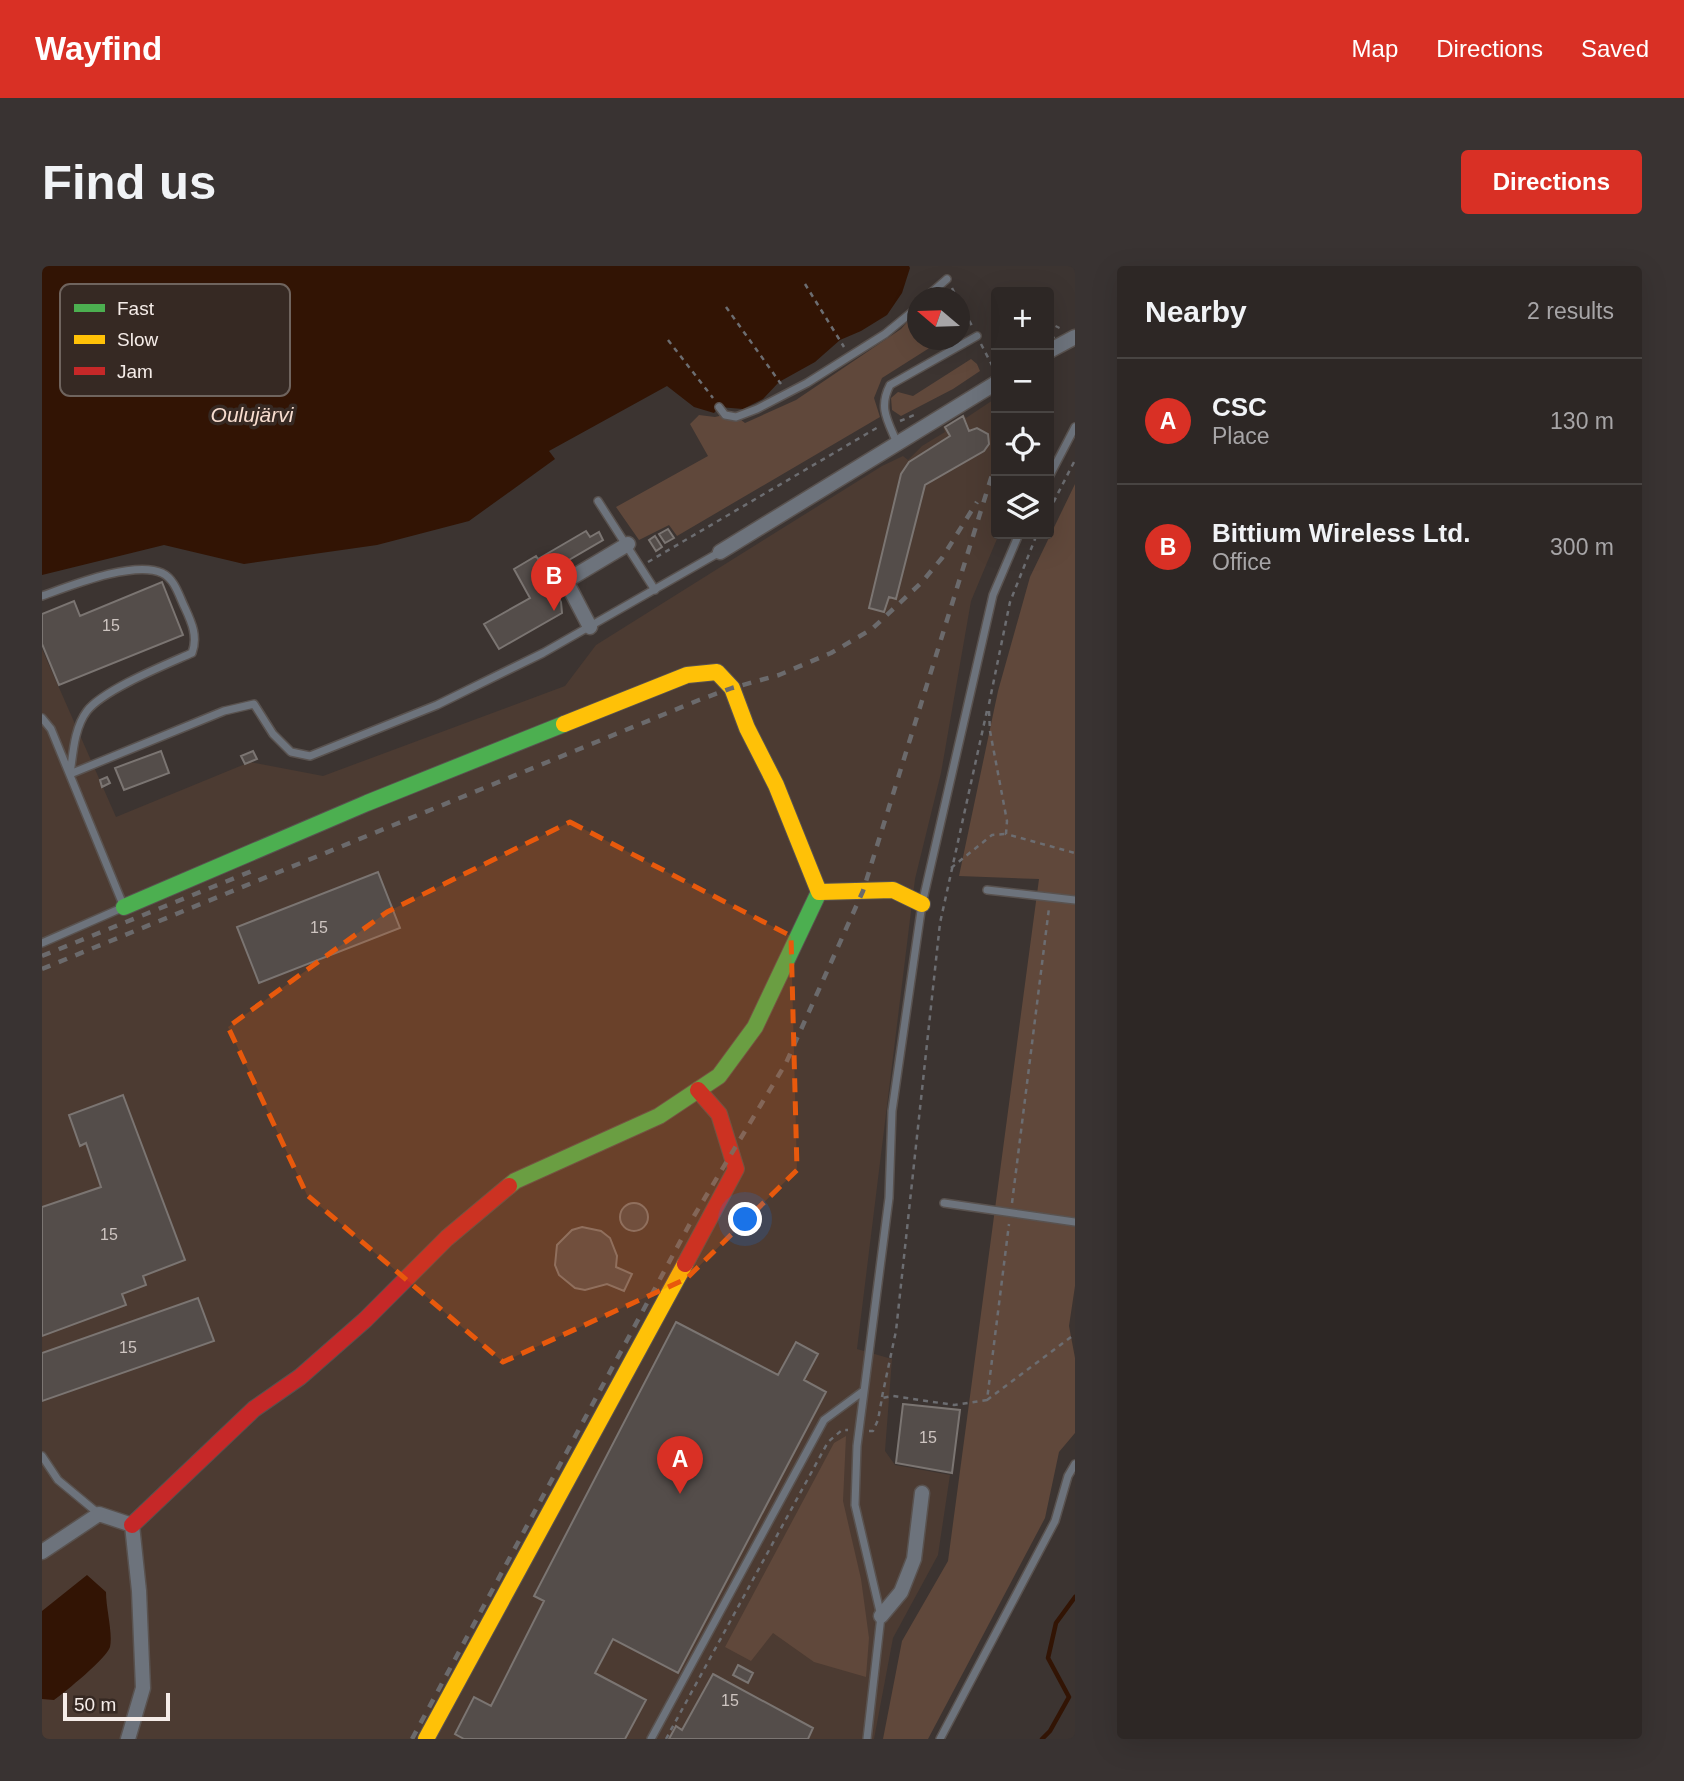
<!DOCTYPE html>
<meta charset="utf-8">
<style>
:root{--surface:#2d2725;--page:#393332;--text:#f1f3f6;--muted:#a7a5a7;--line:#484442;--accent:#d93025}
body{margin:0;font-family:Helvetica,sans-serif;background:var(--page);color:var(--text)}
.controls{position:absolute;right:21px;top:21px;display:grid;overflow:hidden;border-radius:7px;box-shadow:0 7px 28px #0002}
.controls button{width:63px;height:63px;display:grid;place-items:center;padding:0;border:0;border-bottom:2px solid var(--line);background:var(--surface);color:var(--text);font:35px sans-serif}
.compass{position:absolute;left:865px;top:21px;width:63px;height:63px;border-radius:50%;background:var(--surface);box-shadow:0 7px 28px #0002;rotate:289deg}
.scale{position:absolute;left:21px;bottom:18px;width:107px;box-sizing:border-box;padding-left:7px;border:4px solid #f5ece8;border-top:0;font-size:19px;line-height:24px;white-space:nowrap;color:#f5ece8;-webkit-text-stroke:5px #362923;paint-order:stroke}
.you{position:absolute;left:704px;top:954px;width:24px;height:24px;margin:-18px;border:5px solid #fff;border-radius:50%;background:#1a73e8;box-shadow:0 0 0 10px #1a73e833}
.badge{display:grid;place-items:center;width:46px;height:46px;border-radius:50%;background:var(--accent);color:#fff;font-size:23px;font-weight:700}
.pin{position:absolute;translate:-50% -58px;filter:drop-shadow(0 2px 4px #0008)}
.pin::after{content:'';position:absolute;top:37px;width:24px;height:21px;background:inherit;clip-path:polygon(0 0,100% 0,50% 100%)}
.list{margin:0;padding:0;list-style:none}
h2{display:flex;justify-content:space-between;align-items:center;height:91px;margin:0;padding:0 28px;font-size:30px}
h2 small{font-size:23px;font-weight:400;color:var(--muted)}
.list li{display:grid;grid-template-columns:46px 1fr auto;gap:21px;align-items:center;box-sizing:border-box;height:126px;padding:0 28px;border-top:2px solid var(--line)}
.list b{display:block;font-size:26px;white-space:nowrap}
.list p{margin:0;font-size:23px;white-space:nowrap;color:var(--muted)}
.list em{font-size:23px;font-style:normal;color:var(--muted)}
.icon{flex:none;width:38px;height:38px;fill:none;stroke:currentColor;stroke-width:2;stroke-linecap:round;stroke-linejoin:round}
.map{position:relative;flex:none;width:1033px;height:1473px;overflow:hidden;border-radius:7px}
header{display:flex;align-items:center;gap:42px;box-sizing:border-box;height:98px;padding:0 35px;background:var(--accent);color:#fff}
header strong{font-size:33px}
nav{display:flex;gap:38px;margin-inline-start:auto;font-size:24px}
.intro{display:flex;align-items:center;justify-content:space-between;box-sizing:border-box;height:168px;padding:0 42px}
h1{margin:0;font-size:49px}
.button{padding:18px 32px;border-radius:7px;background:var(--accent);color:#fff;font-size:24px;font-weight:700}
main{display:flex;gap:42px;padding:0 42px}
aside{flex:1;background:var(--surface);border-radius:7px;box-shadow:0 7px 28px #0002}
.map>svg:first-child{display:block}
</style>
<header>
<strong>Wayfind</strong>
<nav><a>Map</a><a>Directions</a><a>Saved</a></nav>
</header>
<div class="intro"><h1>Find us</h1><a class="button">Directions</a></div>
<main>
<div class="map">
<svg width="1033" height="1473" viewBox="0 0 1033 1473">
<rect width="100%" height="100%" fill="#3c3431"/>
<path fill="#4c3b32" d="M954,132v21l-3,8 3,18v89h3l-28,67 -30,172 -26,106 -58,470 35,10 -7,92 10,14 55,10 -12,80 -45,83 -19,101h-832v-1090l74,168 134,-55 73,14 242,-90 31,-41 286,-179 21,-10 5,4 14,-14 23,-14 -2,-5 21,-12 2,3z"/>
<path fill="#60483b" d="M875,45l1,29h24l-60,38 -8,20 6,19 -203,119 -8,-11 -30,15 -23,-33 92,-51 -18,-32 9,-9 16,2 17,-4 13,10 51,-23 105,-71z
M929,93l6,5 3,7 -27,18 -52,27 -9,-6 -1,-12 7,-6 15,4z
M1033,218v802l-6,40 6,32v75l-16,19 -14,66 -117,221h-45l19,-98 46,-80 91,-682 -80,-3 39,-185 32,-114z
M804,1170l-3,65 18,78 8,59 -3,39 -52,-15 -41,-29 -22,28 -26,-14 109,-204z"/>
<path fill="#321404" d="M0,0h867l1,2 -8,25 -15,22 -26,16 -21,9 -25,22 -36,20 -16,17 -20,10 -24,-2 -5,6 -20,-6 -27,-21 -118,65 6,8 -86,62 -92,24 -133,19 -80,-19 -122,30z
M45,1309l19,17c0,17 7,41 4,55 -3,11 -45,45 -56,53l-12,-1v-88z"/>
<g fill="none" stroke-linecap="round" stroke-linejoin="round">
<path stroke="#321404" stroke-width="4.5" d="M1000,1473l8,-8 19,-34 -21,-39 8,-35 19,-26"/>
</g>
<path fill="#544d4a" stroke="#7b7572" stroke-width="2" d="M921,150l6,15 8,-3 11,6 1,10 -5,7 -59,34 -29,114 -7,-2 -5,15 -15,-4 32,-134 8,-12 41,-26 -5,-9z
M626,263l6,9 -9,5 -6,-9z
M544,265l4,6 9,-5 4,8 -58,34 16,28 1,11 -63,36 -15,-25 46,-26 -16,-29 22,-13 2,3z
M613,270l7,11 -6,4 -7,-11z
M120,316l21,53 -124,50 -17,-41v-30l32,-13 6,15z
M119,485l8,22 -45,17 -9,-22z
M211,485l4,8 -12,5 -4,-8z
M65,511l3,6 -8,4 -2,-7z
M336,606l22,56 -141,55 -22,-56z
M81,829l62,165 -42,16 3,9 -24,9 4,11 -84,31v-129l59,-20 -15,-44 -6,3 -11,-31z
M578 951a14 14 0 1 1 28 0a14 14 0 1 1-28 0Z
M540,961l19,4 9,7 7,18 -1,11 16,7 -8,17 -17,-7 -22,6 -10,-2 -16,-13 -4,-10 2,-20 15,-15z
M156,1032l16,43 -172,60v-48z
M634,1056l102,53 18,-33 22,12 -14,26 22,12 -148,281 -65,-34 -18,34 51,27 -21,39h-161l-9,-5 19,-37 17,9 53,-105 -10,-5z
M861,1138l57,6 -8,63 -56,-10z
M696,1399l15,8 -5,10 -15,-8z
M671,1408l100,54 -5,11h-139l7,-13 6,4z"/>
<g fill="none" stroke-linecap="round" stroke-linejoin="round">
<defs>
<path id="lane" d="M883,32l22,-19
M677,141l6,8 11,2 21,-8 50,-26 78,-49 33,-27
M855,177c-9,-22 -19,-35 -7,-58l87,-49
M1007,211l26,-50
M556,235l57,89
M0,330c28,-10 92,-36 120,-23 13,6 17,23 23,35 7,15 13,29 7,45 -27,12 -89,37 -105,58 -13,17 -14,43 -17,63
M0,452l9,11 73,178 -82,36
M28,508l154,-63 30,-7 19,30 18,18 19,4 127,-51 106,-52 177,-101
M945,624l88,10
M902,937l131,19
M0,1190l16,24 41,34
M609,1473l173,-319 38,-28
M825,1473l14,-123 -26,-111 2,-59 32,-248 3,-87 30,-207 71,-309 26,-61
M898,1473l115,-218 13,-45 7,-12"/>
<path id="street" d="M1007,85l26,-14
M678,286l276,-169
M548,361l-24,-46 62,-37
M0,1286l57,-38 33,11 7,66 4,97 -15,51
M839,1350l20,-24 13,-33 8,-66"/>
<path id="fast" d="M82,641l243,-104 197,-79
M467,920l6,-5 144,-65 60,-40 36,-49 64,-135"/>
<path id="slow" d="M522,458l123,-49 30,-3 15,16 15,40 29,57 43,107 74,-2 29,14
M384,1473l259,-475"/>
<path id="jam" d="M643,998l51,-95 -17,-55 -21,-24
M90,1259l122,-116 46,-32 65,-57 82,-82 62,-52"/>
</defs>
<use href="#lane" stroke="#59524f" stroke-width="10"/>
<use href="#street" stroke="#59524f" stroke-width="17"/>
<use href="#fast" stroke="#59524f" stroke-width="18"/>
<use href="#slow" stroke="#59524f" stroke-width="18"/>
<use href="#jam" stroke="#59524f" stroke-width="18"/>
<path stroke="#6c6d71" stroke-width="2.5" stroke-dasharray="5 5" stroke-linecap="butt" d="M763,18l39,63
M910,22l5,10
M918,37l12,23
M684,41l55,77
M626,74l45,58
M939,78l13,25
M858,155l14,-6
M1007,245l26,-51
M606,296l232,-136
M947,438l21,-102 27,-68
M947,445l1,20 17,90 -1,13 69,19
M909,602l41,-33 14,-1
M970,937l37,-295
M840,1131l14,-66 44,-408 48,-217
M945,1134l88,-66
M827,1165h4l5,-11 4,-22 11,-2 61,9 33,-5 22,-176
M624,1473l162,-297 14,-12h6"/>
<use href="#lane" stroke="#6d737c" stroke-width="7"/>
<use href="#street" stroke="#6d737c" stroke-width="14"/>
<use href="#fast" stroke="#4caf50" stroke-width="16"/>
<use href="#slow" stroke="#ffc107" stroke-width="16"/>
<use href="#jam" stroke="#c62828" stroke-width="16"/>
<path stroke="#6b6a6c" stroke-width="4.5" stroke-dasharray="9 9" stroke-linecap="butt" d="M1007,78l9,-18
M0,690l210,-85
M0,703l657,-269 33,-12 47,-13 52,-22 41,-24 50,-47 20,-24 35,-56
M370,1473l282,-523 92,-153 77,-172 133,-429"/>
</g>
<path fill="#e8590c" fill-opacity="0.2" stroke="#e8590c" stroke-width="5" stroke-dasharray="14 9" stroke-linejoin="round" d="M528,556l221,114 6,234 -111,109 -183,83 -196,-167 -79,-168 159,-115z"/>
<g text-anchor="middle" dominant-baseline="central" stroke-width="7" stroke-linejoin="round" paint-order="stroke">
<g font-size="16" fill="#cdc4c0">
<text x="69" y="359">15</text>
<text x="277" y="661">15</text>
<text x="67" y="968">15</text>
<text x="86" y="1081">15</text>
<text x="886" y="1171">15</text>
<text x="688" y="1434">15</text>
</g>
<g font-size="21" font-style="italic" fill="#f8ddcf" stroke="#362923">
<text x="210" y="148">Oulujärvi</text>
</g>
</g>
<rect x="18" y="18" width="230" height="112" rx="10" fill="#362923" stroke="#6f645e" stroke-width="2"/>
<rect x="32" y="38" width="31" height="8" fill="#4caf50"/>
<rect x="32" y="69" width="31" height="9" fill="#ffc107"/>
<rect x="32" y="101" width="31" height="8" fill="#c62828"/>
<g font-size="19" fill="#f5ece8">
<text x="75" y="49">Fast</text>
<text x="75" y="80">Slow</text>
<text x="75" y="112">Jam</text>
</g>
</svg>
<div class="controls">
<button>+</button>
<button>−</button>
<button><svg class="icon" aria-label="locate" viewBox="0 0 24 24"><circle cx="12" cy="12" r="6"/><path d="M12 2v4M12 18v4M2 12h4M18 12h4"/></svg></button>
<button><svg class="icon" aria-label="layers" viewBox="0 0 24 24"><path d="M12 4l9 5-9 5-9-5zM3 14l9 5 9-5"/></svg></button>
</div>
<svg class="compass" viewBox="-18 -18 36 36"><path d="M0-13l5 13h-10z" fill="#e53935"/><path d="M0 13l5-13h-10z" fill="#a7a5a7"/></svg>
<div class="scale">50 m</div>
<div class="you"></div>
<div class="pin badge" style="left:638px;top:1228px">A</div>
<div class="pin badge" style="left:512px;top:345px">B</div>
</div>
<aside>
<h2>Nearby<small>2 results</small></h2>
<ul class="list">
<li><span class="badge">A</span><div><b>CSC</b><p>Place</p></div><em>130 m</em></li>
<li><span class="badge">B</span><div><b>Bittium Wireless Ltd.</b><p>Office</p></div><em>300 m</em></li>
</ul>
</aside>
</main>
